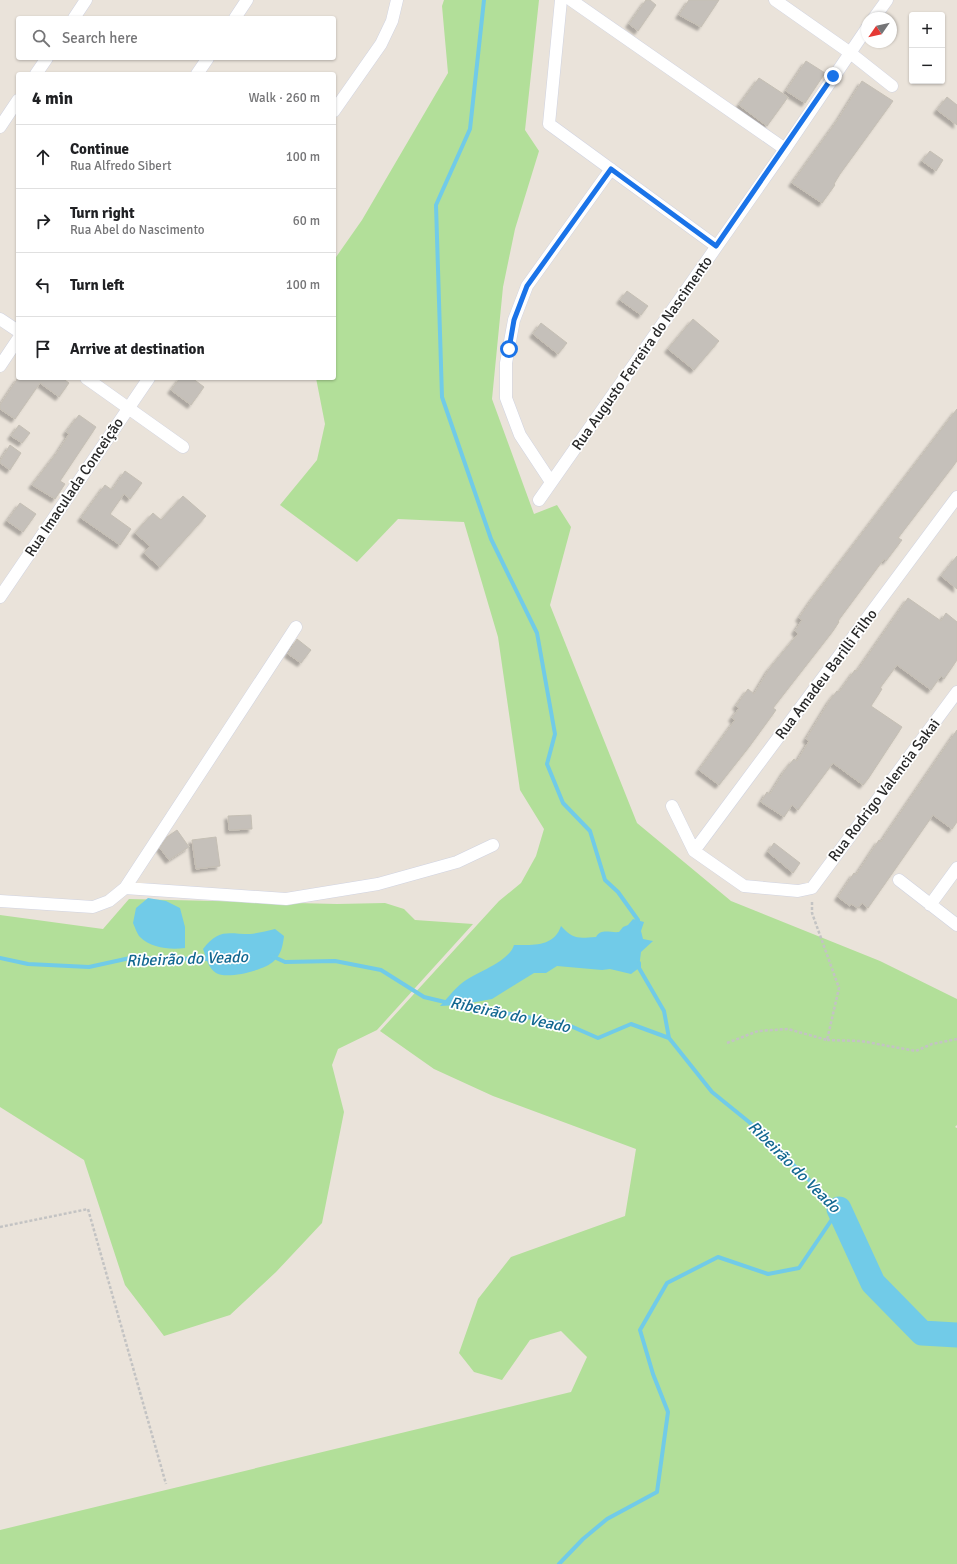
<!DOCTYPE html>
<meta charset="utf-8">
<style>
:root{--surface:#fff;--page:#f2f2f2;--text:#202124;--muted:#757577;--line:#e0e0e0}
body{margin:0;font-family:Signika,sans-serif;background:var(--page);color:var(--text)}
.controls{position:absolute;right:12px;top:12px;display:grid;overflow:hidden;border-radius:4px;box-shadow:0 1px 3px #0004}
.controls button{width:36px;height:36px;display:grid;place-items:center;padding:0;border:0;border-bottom:1px solid var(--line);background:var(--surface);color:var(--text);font:20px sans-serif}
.compass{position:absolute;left:861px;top:12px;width:36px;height:36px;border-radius:50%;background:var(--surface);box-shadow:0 1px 3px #0004;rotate:236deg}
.stop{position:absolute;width:12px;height:12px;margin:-9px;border:3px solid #1a73e8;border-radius:50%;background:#fff}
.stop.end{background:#1a73e8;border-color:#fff;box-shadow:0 1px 4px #0008}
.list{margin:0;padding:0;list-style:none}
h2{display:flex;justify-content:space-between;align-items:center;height:52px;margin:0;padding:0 16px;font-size:17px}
h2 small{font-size:13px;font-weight:400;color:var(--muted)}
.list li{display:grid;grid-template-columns:26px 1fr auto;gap:12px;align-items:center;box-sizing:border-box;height:64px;padding:0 16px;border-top:1px solid var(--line)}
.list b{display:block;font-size:15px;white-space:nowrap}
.list p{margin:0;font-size:13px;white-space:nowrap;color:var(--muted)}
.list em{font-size:13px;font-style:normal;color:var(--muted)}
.icon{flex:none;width:22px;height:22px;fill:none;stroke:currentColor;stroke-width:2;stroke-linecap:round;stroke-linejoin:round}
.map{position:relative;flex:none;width:957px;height:1564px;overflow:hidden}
.search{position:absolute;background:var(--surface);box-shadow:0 1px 3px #0004;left:16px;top:16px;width:320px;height:44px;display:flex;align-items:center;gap:10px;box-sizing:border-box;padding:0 14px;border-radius:4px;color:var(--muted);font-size:15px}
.panel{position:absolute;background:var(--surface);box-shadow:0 1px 3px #0004;left:16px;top:72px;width:320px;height:308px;border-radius:4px}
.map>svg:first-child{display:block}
</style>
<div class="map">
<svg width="957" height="1564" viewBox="0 0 957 1564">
<defs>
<filter id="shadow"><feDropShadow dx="-3.5" dy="3.5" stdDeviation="1" flood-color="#0004"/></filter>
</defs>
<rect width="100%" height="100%" fill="#eae3da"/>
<path fill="#b2df99" d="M444,0h95l-14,130 14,21 -24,78 -12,58 -11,112 42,115 23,-9 14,22 -21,78 87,218 94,78 149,60 77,38v126l-2,2 2,1v436h-957v-34l571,-138 16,-35 -26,-26 -31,9 -28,40 -28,-8 -15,-19 19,-54 33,-42 114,-41 11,-67 -143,-53 -59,-27 -54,-38 119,-130 22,-18 15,-27 8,-27 -24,-39 -22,-153 -34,-115 -66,-3 -41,43 -77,-57 37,-45 8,-36 -9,-46h18v-118l28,-40 86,-147 -6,-67z
M129,899l208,5 48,-1 19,6 11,11 58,4 -96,106 -39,19 -6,16 12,47 -22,111 -46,49 -46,43 -66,21 -39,-51 -41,-125 -84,-53v-192l103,14z"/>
<path fill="#71cbe8" d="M148,898l18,3 14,7 5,19v21c-15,2 -34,0 -45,-11 -3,-3 -5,-10 -7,-14l3,-15z
M633,919l11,3 -3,9 2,8 10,2 -12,11 -2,16 -8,6 -21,-5 -8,1 -45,-4 -11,7h-12l-42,26 -32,6 -20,1c7,-7 14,-17 22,-23 14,-11 47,-21 52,-38 19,0 40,2 47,-19 13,14 17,12 35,11 5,-9 14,-4 23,-5l4,-5 5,-2z
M275,929l9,7c-1,9 -3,19 -10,25 -9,9 -47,19 -58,12 -8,-5 -10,-16 -13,-24 16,-21 25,-15 47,-15 9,-1 17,-3 25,-5z"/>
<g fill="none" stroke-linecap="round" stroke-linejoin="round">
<path stroke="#71cbe8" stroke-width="4" d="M484,0l-14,129 -34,76 6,192 49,142 46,94 18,101 -8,30 16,39 27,28 15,49 13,12 20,28v4
M272,956l13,6 50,-1 46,9 43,27 25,6
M0,958l28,6 61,3 41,-9 81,1
M639,963v5l25,43 5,27
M455,1004l111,20 32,14 33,-14 38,14 43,54 37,30 90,87 -40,59 -31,6 -50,-17 -51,26 -27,47 13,44 15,38 -11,80 -50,27 -24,20 -24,25"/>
<path stroke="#71cbe8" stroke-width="25" d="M839,1209l34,74 49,50 35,2"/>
</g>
<path fill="#c5c0ba" stroke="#c5bfb4" filter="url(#shadow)" d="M646,0h4l6,5 -18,26 -9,-7z
M689,0h30l-18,27 -22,-12z
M806,61l19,12 -20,30 -19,-12z
M759,78l29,19 -21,29 -28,-21z
M862,81l31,20 -53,73 -6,10 1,1 -13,18 -30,-20 47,-65z
M947,97l10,8v20l-20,-15z
M930,151l13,9 -7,11 -14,-10z
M627,291l21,15 -7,9 -21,-15z
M693,319l26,22 -25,29 -26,-21z
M541,323l26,20 -9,11 -25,-20z
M18,378h44l7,5 -10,14 -19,-14 -25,36 -15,-10v-4z
M180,378h12l12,9 -13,18 -20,-15z
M957,409v52l-59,77 4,2 -16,21 -2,-2 -46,62 1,1 -6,9 -60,77 3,2 -27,37 -30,38 -20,-15 36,-50 -3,-2 7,-10 -3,-2 12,-17 6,5 15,-25 29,-35 -3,-3 7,-11 -3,-2 13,-19z
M79,415l17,12 -36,54 5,3 -10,15 -23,-14 27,-35 10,-16 -3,-2z
M19,425l11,8 -8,10 -11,-7z
M10,445l11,8 -11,17 -10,-7v-2z
M125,471l17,12 -12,16 -6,-5 -14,20 21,15 -11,16 -39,-27 24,-33 7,5z
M183,496l23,20 -46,51 -16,-14 6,-7 -15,-13 18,-20 8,7z
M20,503l16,11 -13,18 -16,-11z
M957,556v33l-16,-13z
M908,598l33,23 5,-8 11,9v38l-13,19 -3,-3 -10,14 -34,-25 -17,23 2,1 -11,17 31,21 -34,52 -5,6 -30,-22 -35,47 -6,-5 -8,12 -23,-15 6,-10 3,2 15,-24 9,-11 3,2 12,-20 -3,-2 24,-39 7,-9 2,1 16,-22 2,1z
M297,639l14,11 -10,13 -13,-9z
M957,730v92l-5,7 -19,-14 -65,93 -6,-5 -4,5 -7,-4 -1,2 -12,-9 16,-24 2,2 23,-35 2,2 7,-11z
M251,815l1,14 -23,1 -1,-14z
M177,830l12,17 -20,13 -9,-12 7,-11z
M216,837l4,29 -24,3 -4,-29z
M774,843l26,20 -7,10 -25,-21z"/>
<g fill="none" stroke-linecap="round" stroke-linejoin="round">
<defs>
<path id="minor" d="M561,0l-12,124 167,122
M571,0l214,149
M775,0l74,52 43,34
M74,18l12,-18
M235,18l12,-18
M874,18l13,-18
M36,74l11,-16
M197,74l11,-16
M334,111l47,-67 11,-23 5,-21
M0,127l18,-27
M0,319l18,12
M0,366l18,-27
M86,378l97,69
M551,482l-31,-47 -14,-37v-35l8,-43 13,-34 84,-117
M539,500l246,-351 82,-121
M0,597l149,-219
M672,806l22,45 50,35 54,5 14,-3 145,-196
M694,851l263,-354
M899,880l58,45
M125,888l161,11 92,-15 79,-22 36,-17
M0,901l93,6 16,-6 16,-13 171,-261
M930,905l27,-37"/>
</defs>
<use href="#minor" stroke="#d0d3e1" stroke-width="13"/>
<path stroke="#c3c3c3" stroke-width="2.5" stroke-dasharray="3 2" stroke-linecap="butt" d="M827,1040l34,1 55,10 16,-7 25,-5
M727,1043l31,-12 30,-2 39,11 12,-52 -27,-75v-12
M0,1227l88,-18 78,275"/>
<use href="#minor" stroke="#fff" stroke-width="12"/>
</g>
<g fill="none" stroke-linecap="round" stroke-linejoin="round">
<path stroke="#1a73e8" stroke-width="5" d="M509,349l5,-29 13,-34 84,-117 105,77 117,-170"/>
</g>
<g text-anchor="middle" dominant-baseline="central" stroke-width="3.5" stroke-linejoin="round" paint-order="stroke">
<g font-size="15" fill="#282828" stroke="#fff">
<text transform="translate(642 353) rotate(-55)">Rua Augusto Ferreira do Nascimento</text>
<text transform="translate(74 487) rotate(-56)">Rua Imaculada Conceição</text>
<text transform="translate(826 674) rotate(-53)">Rua Amadeu Barilli Filho</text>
<text transform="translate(884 790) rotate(-53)">Rua Rodrigo Valencia Sakai</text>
</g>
<g font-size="16" font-style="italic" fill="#136891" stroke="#fff">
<text transform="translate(187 959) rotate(-2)">Ribeirão do Veado</text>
<text transform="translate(510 1015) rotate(12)">Ribeirão do Veado</text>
<text transform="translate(794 1167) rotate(45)">Ribeirão do Veado</text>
</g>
</g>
</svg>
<div class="controls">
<button>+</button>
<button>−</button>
</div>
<svg class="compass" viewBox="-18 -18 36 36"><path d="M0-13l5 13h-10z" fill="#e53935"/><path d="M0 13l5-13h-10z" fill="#757577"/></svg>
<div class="stop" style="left:509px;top:349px"></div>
<div class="stop end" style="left:833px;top:76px"></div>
<div class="search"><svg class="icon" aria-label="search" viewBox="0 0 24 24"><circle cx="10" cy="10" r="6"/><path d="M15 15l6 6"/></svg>Search here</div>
<section class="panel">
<h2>4 min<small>Walk · 260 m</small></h2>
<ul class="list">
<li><svg class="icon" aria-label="ahead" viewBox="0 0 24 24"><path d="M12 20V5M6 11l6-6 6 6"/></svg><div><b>Continue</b><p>Rua Alfredo Sibert</p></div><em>100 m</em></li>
<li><svg class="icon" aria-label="right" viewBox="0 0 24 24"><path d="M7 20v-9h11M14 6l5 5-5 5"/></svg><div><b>Turn right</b><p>Rua Abel do Nascimento</p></div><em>60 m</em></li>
<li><svg class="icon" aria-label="left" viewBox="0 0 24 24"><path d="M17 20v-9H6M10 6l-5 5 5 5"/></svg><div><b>Turn left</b></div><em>100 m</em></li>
<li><svg class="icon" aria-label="arrive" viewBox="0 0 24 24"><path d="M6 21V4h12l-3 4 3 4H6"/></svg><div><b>Arrive at destination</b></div></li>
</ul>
</section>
</div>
